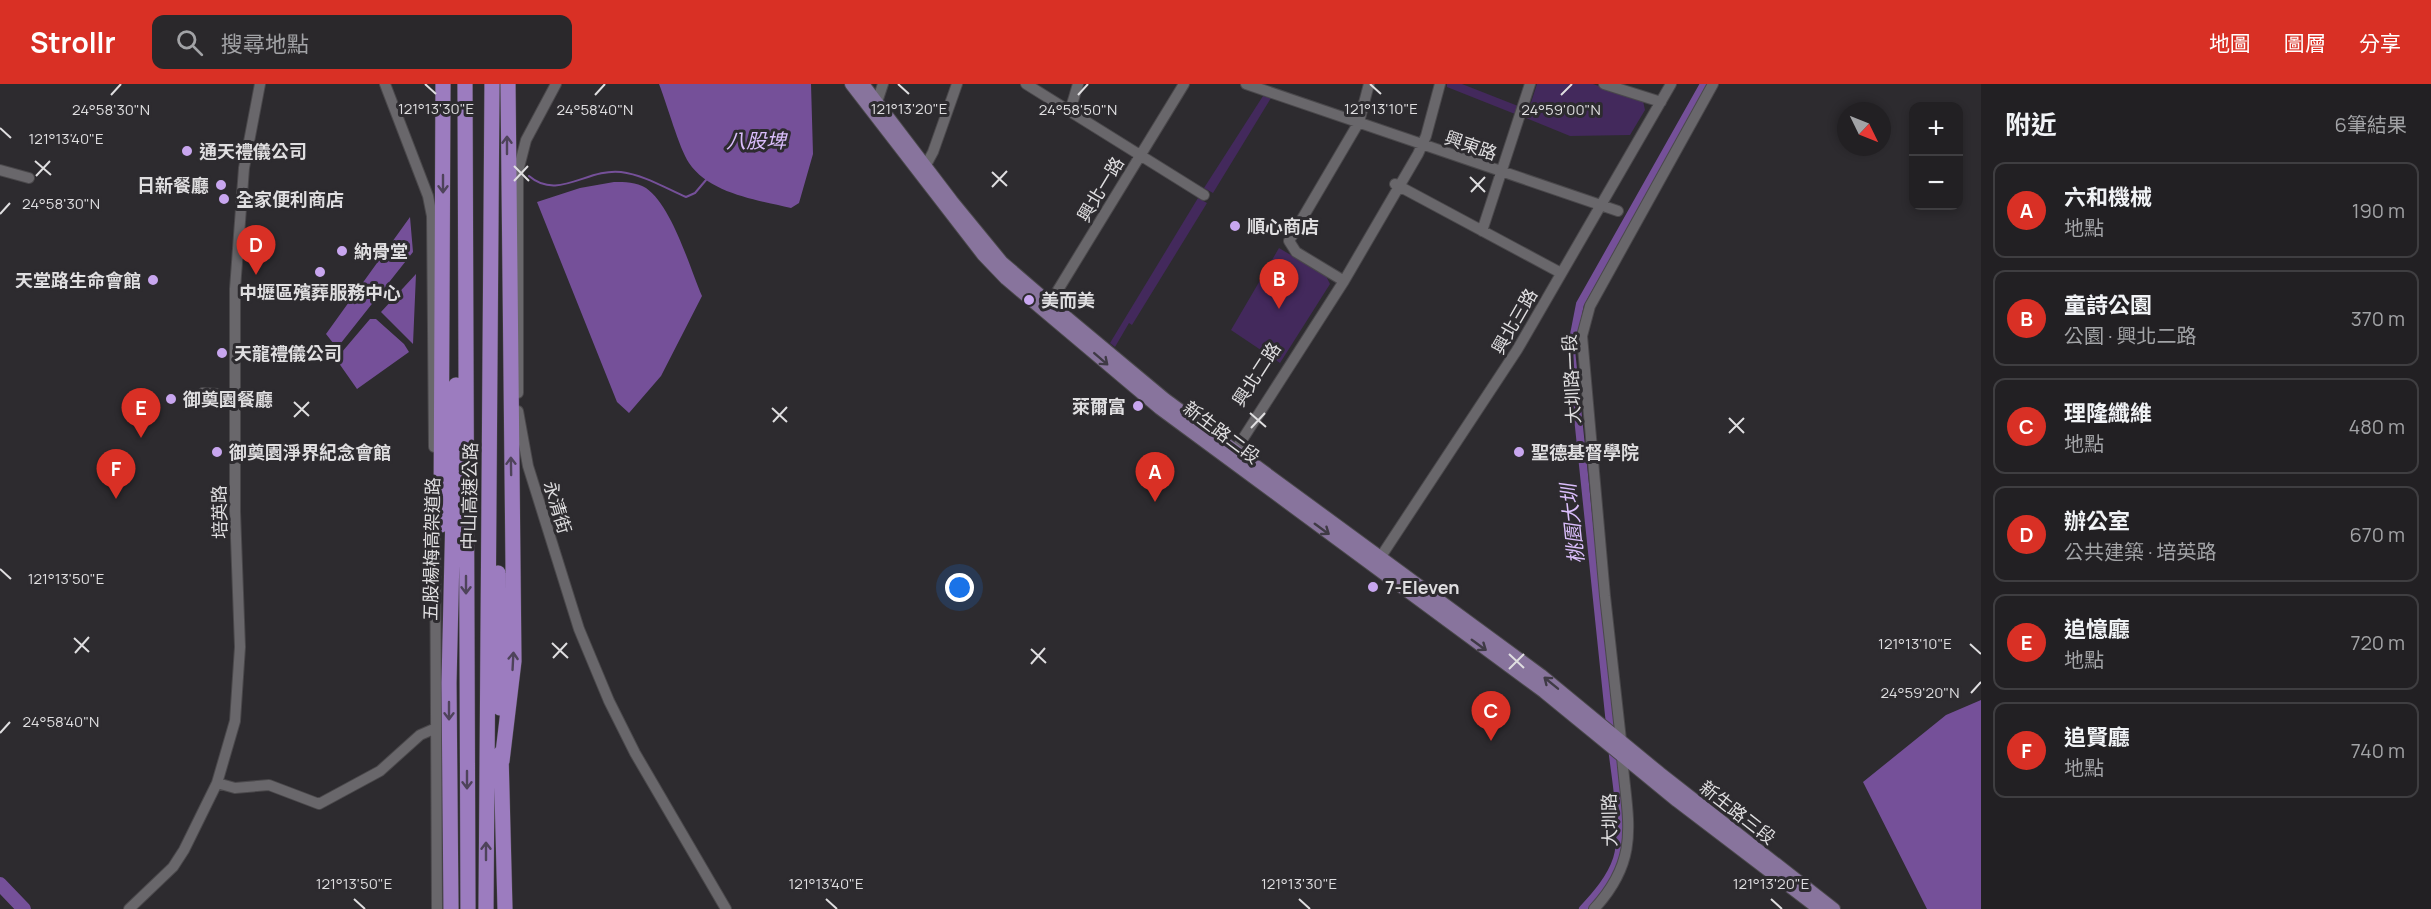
<!DOCTYPE html>
<html lang="zh-TW">
<meta charset="utf-8">
<style>
:root{--surface:#222023;--page:#2a282b;--text:#f1f3f6;--muted:#a2a3a6;--line:#3f3e41;--accent:#d93025}
body{margin:0;font-family:Manrope,"Noto Sans TC",sans-serif;background:var(--page);color:var(--text)}
.controls{position:absolute;right:18px;top:18px;display:grid;overflow:hidden;border-radius:12px;box-shadow:0 3px 9px #0003}
.controls button{width:54px;height:54px;display:grid;place-items:center;padding:0;border:0;border-bottom:2px solid var(--line);background:var(--surface);color:var(--text);font:30px sans-serif}
.compass{position:absolute;left:1837px;top:18px;width:54px;height:54px;border-radius:50%;background:var(--surface);box-shadow:0 3px 9px #0003;rotate:133deg}
.you{position:absolute;left:960px;top:504px;width:21px;height:21px;margin:-15px;border:4px solid #fff;border-radius:50%;background:#1a73e8;box-shadow:0 0 0 9px #1a73e833}
.badge{display:grid;place-items:center;width:39px;height:39px;border-radius:50%;background:var(--accent);color:#fff;font-size:20px;font-weight:700}
.pin{position:absolute;translate:-50% -50px;filter:drop-shadow(0 2px 3px #0008)}
.pin::after{content:'';position:absolute;top:32px;width:21px;height:18px;background:inherit;clip-path:polygon(0 0,100% 0,50% 100%)}
.list{margin:0;padding:0;list-style:none}
h2{display:flex;justify-content:space-between;align-items:center;height:78px;margin:0;padding:0 24px;font-size:26px}
h2 small{font-size:20px;font-weight:400;color:var(--muted)}
.list li{display:grid;grid-template-columns:39px 1fr auto;gap:18px;align-items:center;box-sizing:border-box;height:96px;margin:0 12px 12px;padding:0 12px;border:2px solid var(--line);border-radius:12px}
.list b{display:block;font-size:22px;white-space:nowrap}
.list p{margin:0;font-size:20px;white-space:nowrap;color:var(--muted)}
.list em{font-size:20px;font-style:normal;color:var(--muted)}
.icon{flex:none;width:33px;height:33px;fill:none;stroke:currentColor;stroke-width:2;stroke-linecap:round;stroke-linejoin:round}
.map{position:relative;flex:none;width:1981px;height:825px;overflow:hidden}
header{display:flex;align-items:center;gap:36px;box-sizing:border-box;height:84px;padding:0 30px;background:var(--accent);color:#fff}
header strong{font-size:28px}
nav{display:flex;gap:33px;margin-inline-start:auto;font-size:21px}
.search{width:420px;height:54px;background:var(--page);display:flex;align-items:center;gap:15px;box-sizing:border-box;padding:0 21px;border-radius:12px;color:var(--muted);font-size:22px}
main{display:flex}
aside{flex:1;background:var(--surface)}
.map>svg:first-child{display:block}
</style>
<header>
<strong>Strollr</strong>
<div class="search"><svg class="icon" aria-label="search" viewBox="0 0 24 24"><circle cx="10" cy="10" r="6"/><path d="M15 15l6 6"/></svg>搜尋地點</div>
<nav><a>地圖</a><a>圖層</a><a>分享</a></nav>
</header>
<main>
<div class="map">
<svg width="1981" height="825" viewBox="0 0 1981 825">
<rect width="100%" height="100%" fill="#2d2b2f"/>
<path fill="#43295c" d="M1447,0h15l56,22 -3,8 -68,-27z
M1537,0h56l50,17 2,9 -15,25 -60,1 -44,-18z
M1263,12l8,2 -58,95 -9,-5z
M1198,114l9,5 -75,122 -3,-2 -14,24 -5,-4z
M1279,164l47,28 4,8 -50,79 -49,-33z"/>
<path fill="#755099" d="M659,0h152l2,70 -14,49 -8,5c-33,-8 -81,-14 -102,-45 -10,-15 -22,-59 -30,-79z
M614,98c11,0 22,0 32,6 26,18 43,78 56,108l-41,80 -32,37 -12,-11 -80,-200 43,-14z
M410,133l3,35 -76,96 -11,-14z
M416,190l-3,70 -32,-32z
M370,235h6l28,25 5,8 -52,37 -21,-30z
M1981,616v209h-54l-64,-127 83,-67z"/>
<g fill="none" stroke-linecap="round" stroke-linejoin="round">
<path stroke="#755099" stroke-width="2" d="M529,92c29,25 58,-8 92,-4 23,3 44,16 65,25l9,-4 11,-13"/>
<path stroke="#755099" stroke-width="8" d="M1611,650l-40,-384 9,-46 124,-220
M1583,825c13,-14 28,-31 34,-50 9,-27 -2,-83 -5,-112"/>
<path stroke="#755099" stroke-width="14" d="M0,800l24,25"/>
<defs>
<path id="minor" d="M385,0l43,112 4,20 2,231
M1026,0l178,111
M1246,0l372,127
M1604,0l57,18
M877,18l6,-18
M1070,27l8,-27
M926,81l7,-13 24,-68
M0,86l29,8
M1395,100l166,89
M1482,147l48,-147
M1344,197l-48,-29 -7,-11 70,-119 10,-38
M1045,222l5,-3 134,-219
M203,309l31,2
M518,309v-222l8,-31 30,-56
M518,327l10,55 51,163 30,72 26,52 91,156
M1229,370l6,-3 109,-170 74,-127 8,-18 14,-52
M435,432l2,393
M1376,480l141,-214 154,-266
M1621,656l-16,-144 -23,-260 8,-30 123,-222
M217,699l18,5 34,-3 50,19 61,-33 40,-36 16,-7
M129,825l44,-42 11,-17 33,-67 18,-62 5,-74 -5,-136v-222l9,-121 16,-84
M1594,825c48,-52 33,-89 28,-153"/>
<path id="major" d="M851,0l132,171 23,24 153,129 385,284 133,109 142,108
M863,0l89,117 50,61 43,37 120,100 376,276 119,98 174,136"/>
<path id="highway" d="M465,0l3,825
M441,441l2,-441
M498,489l2,135
M501,669l4,156
M502,677l12,-100 -6,-577
M451,825l-2,-226 7,-298
M486,825l6,-825"/>
</defs>
<use href="#minor" stroke="#4a484b" stroke-width="12"/>
<use href="#major" stroke="#4a484b" stroke-width="14"/>
<use href="#highway" stroke="#4a484b" stroke-width="16"/>
<use href="#minor" stroke="#69676b" stroke-width="10"/>
<use href="#major" stroke="#88749d" stroke-width="12"/>
<use href="#highway" stroke="#9c7cbf" stroke-width="15"/>
</g>
<defs><path id="oneway-shaft" d="M-6 0H5M1.5-3L5.5 0L1.5 3" fill="none" stroke-width="1.6" stroke-linecap="round" stroke-linejoin="round" transform="scale(1.5)"/></defs>
<g stroke="#4e435a">
<use href="#oneway-shaft" transform="translate(507 61) rotate(-90)"/>
<use href="#oneway-shaft" transform="translate(443 100) rotate(90)"/>
<use href="#oneway-shaft" transform="translate(511 382) rotate(-91)"/>
<use href="#oneway-shaft" transform="translate(466 501) rotate(90)"/>
<use href="#oneway-shaft" transform="translate(513 577) rotate(-87)"/>
<use href="#oneway-shaft" transform="translate(449 627) rotate(90)"/>
<use href="#oneway-shaft" transform="translate(467 696) rotate(90)"/>
<use href="#oneway-shaft" transform="translate(486 767) rotate(-90)"/>
</g>
<g stroke="#3f3a45">
<use href="#oneway-shaft" transform="translate(1101 275) rotate(41)"/>
<use href="#oneway-shaft" transform="translate(1322 445) rotate(36)"/>
<use href="#oneway-shaft" transform="translate(1479 561) rotate(36)"/>
<use href="#oneway-shaft" transform="translate(1551 599) rotate(-141)"/>
</g>
<path fill="none" stroke="#dfdee0" stroke-width="2" d="M425,0l11,10M898,0l11,10M1370,0l11,10M111,11l10,-11M595,11l10,-11M1078,11l10,-11M1561,11l11,-11M0,44l11,10M35,77l16,14M514,82l15,15M992,88l15,14M36,92l14,-15M1470,93l15,15M514,97l14,-15M992,103l15,-16M1471,108l14,-15M0,130l10,-11M294,318l15,14M772,324l15,14M1250,329l16,14M294,333l15,-15M1729,334l15,15M773,338l14,-15M1251,344l14,-15M1729,349l15,-15M0,485l11,10M74,554l15,14M552,559l16,15M1970,560l11,10M1031,565l15,14M75,569l14,-16M1509,570l15,14M553,574l14,-15M1031,580l14,-16M1509,585l15,-15M1971,609l10,-11M0,649l10,-11M354,815l11,10M826,815l11,10M1299,815l11,10M1771,815l11,10"/>
<g fill="#c8a6ef" stroke="#2d2b2f" stroke-width="2">
<circle cx="187" cy="67" r="6"/>
<circle cx="221" cy="101" r="6"/>
<circle cx="224" cy="115" r="6"/>
<circle cx="1235" cy="142" r="6"/>
<circle cx="342" cy="167" r="6"/>
<circle cx="320" cy="188" r="6"/>
<circle cx="153" cy="196" r="6"/>
<circle cx="1029" cy="216" r="6"/>
<circle cx="222" cy="269" r="6"/>
<circle cx="171" cy="315" r="6"/>
<circle cx="1138" cy="322" r="6"/>
<circle cx="217" cy="368" r="6"/>
<circle cx="1519" cy="368" r="6"/>
<circle cx="1373" cy="503" r="6"/>
</g>
<g text-anchor="middle" dominant-baseline="central" stroke-width="6" stroke-linejoin="round" paint-order="stroke">
<g font-size="18" fill="#dfdee0" stroke="#2d2b2f">
<text transform="translate(1471 61) rotate(19)">興東路</text>
<text transform="translate(1100 105) rotate(-59)">興北一路</text>
<text transform="translate(1514 237) rotate(-60)">興北三路</text>
<text transform="translate(1256 290) rotate(-57)">興北二路</text>
<text transform="translate(1571 295) rotate(-93)">大圳路一段</text>
<text transform="translate(1222 348) rotate(37)">新生路二段</text>
<text transform="translate(469 412) rotate(-89)">中山高速公路</text>
<text transform="translate(558 423) rotate(73)">永清街</text>
<text transform="translate(219 428) rotate(-91)">培英路</text>
<text transform="translate(431 465) rotate(-89)">五股楊梅高架道路</text>
<text transform="translate(1738 728) rotate(38)">新生路三段</text>
<text transform="translate(1609 736) rotate(-91)">大圳路</text>
</g>
<g font-size="18" font-weight="bold" fill="#dfdee0" stroke="#2d2b2f" text-anchor="start">
<text x="199" y="67">通天禮儀公司</text>
<text x="209" y="101" text-anchor="end">日新餐廳</text>
<text x="236" y="115">全家便利商店</text>
<text x="1247" y="142">順心商店</text>
<text x="354" y="167">納骨堂</text>
<text x="141" y="196" text-anchor="end">天堂路生命會館</text>
<text x="320" y="208" text-anchor="middle">中壢區殯葬服務中心</text>
<text x="1041" y="216">美而美</text>
<text x="234" y="269">天龍禮儀公司</text>
<text x="183" y="315">御奠園餐廳</text>
<text x="1126" y="322" text-anchor="end">萊爾富</text>
<text x="229" y="368">御奠園淨界紀念會館</text>
<text x="1531" y="368">聖德基督學院</text>
<text x="1385" y="503">7-Eleven</text>
</g>
<g font-size="20" font-style="italic" fill="#dabefb" stroke="#2d2b2f">
<text x="756" y="56">八股埤</text>
<text transform="translate(1572 440) rotate(-96)">桃園大圳</text>
</g>
</g>
<g font-size="15" text-anchor="middle" fill="#dfdee0" stroke="#2d2b2f" stroke-width="6" stroke-linejoin="round" paint-order="stroke">
<text x="1381" y="30">121°13'10"E</text>
<text x="436" y="30">121°13'30"E</text>
<text x="909" y="30">121°13'20"E</text>
<text x="111" y="31">24°58'30"N</text>
<text x="595" y="31">24°58'40"N</text>
<text x="1078" y="31">24°58'50"N</text>
<text x="1561" y="31">24°59'00"N</text>
<text x="66" y="60">121°13'40"E</text>
<text x="61" y="125">24°58'30"N</text>
<text x="66" y="500">121°13'50"E</text>
<text x="1915" y="565">121°13'10"E</text>
<text x="1920" y="614">24°59'20"N</text>
<text x="61" y="643">24°58'40"N</text>
<text x="354" y="805">121°13'50"E</text>
<text x="826" y="805">121°13'40"E</text>
<text x="1299" y="805">121°13'30"E</text>
<text x="1771" y="805">121°13'20"E</text>
</g>
</svg>
<div class="controls">
<button>+</button>
<button>−</button>
</div>
<svg class="compass" viewBox="-18 -18 36 36"><path d="M0-13l5 13h-10z" fill="#e53935"/><path d="M0 13l5-13h-10z" fill="#a2a3a6"/></svg>
<div class="you"></div>
<div class="pin badge" style="left:1155px;top:418px">A</div>
<div class="pin badge" style="left:1279px;top:225px">B</div>
<div class="pin badge" style="left:1491px;top:657px">C</div>
<div class="pin badge" style="left:256px;top:191px">D</div>
<div class="pin badge" style="left:141px;top:354px">E</div>
<div class="pin badge" style="left:116px;top:415px">F</div>
</div>
<aside>
<h2>附近<small>6筆結果</small></h2>
<ul class="list">
<li><span class="badge">A</span><div><b>六和機械</b><p>地點</p></div><em>190 m</em></li>
<li><span class="badge">B</span><div><b>童詩公園</b><p>公園 · 興北二路</p></div><em>370 m</em></li>
<li><span class="badge">C</span><div><b>理隆纖維</b><p>地點</p></div><em>480 m</em></li>
<li><span class="badge">D</span><div><b>辦公室</b><p>公共建築 · 培英路</p></div><em>670 m</em></li>
<li><span class="badge">E</span><div><b>追憶廳</b><p>地點</p></div><em>720 m</em></li>
<li><span class="badge">F</span><div><b>追賢廳</b><p>地點</p></div><em>740 m</em></li>
</ul>
</aside>
</main>
